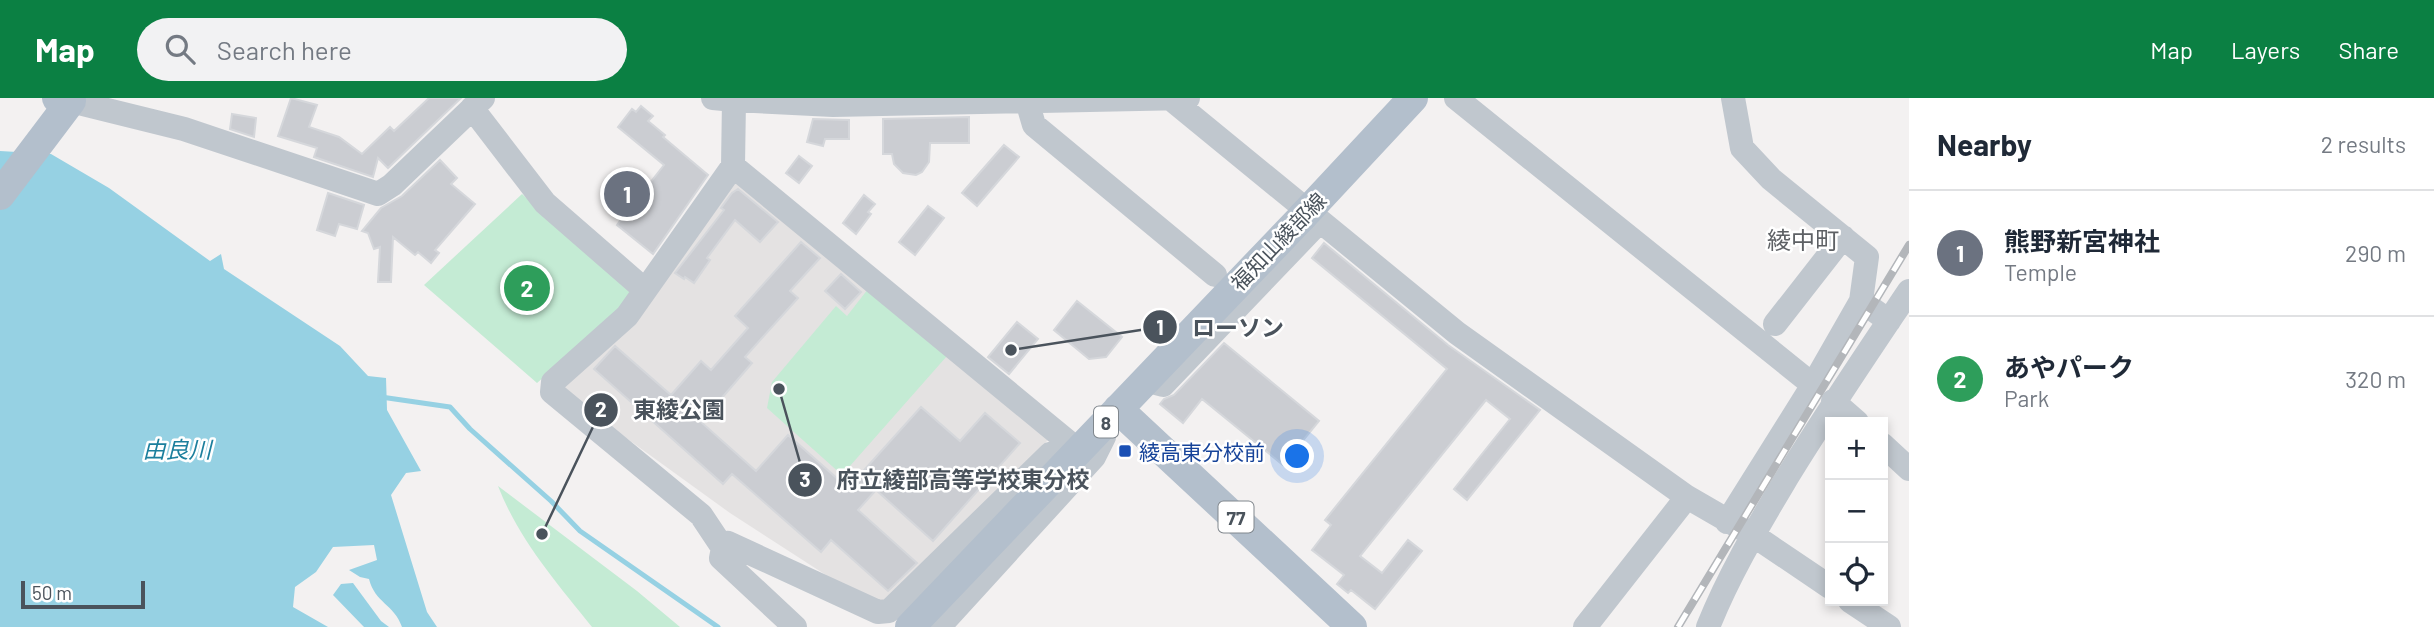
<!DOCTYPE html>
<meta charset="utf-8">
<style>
:root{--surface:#fff;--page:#f2f2f3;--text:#1f2937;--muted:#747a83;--line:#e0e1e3;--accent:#0b8043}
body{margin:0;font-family:Barlow,"Noto Sans JP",sans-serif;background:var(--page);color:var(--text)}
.controls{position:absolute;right:21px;bottom:21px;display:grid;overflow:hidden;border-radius:0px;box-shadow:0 4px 10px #0003}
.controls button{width:63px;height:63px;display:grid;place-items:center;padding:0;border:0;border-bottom:2px solid var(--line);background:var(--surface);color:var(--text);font:35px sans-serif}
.scale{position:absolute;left:21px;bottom:18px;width:124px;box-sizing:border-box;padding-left:7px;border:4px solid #4a535c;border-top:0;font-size:19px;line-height:24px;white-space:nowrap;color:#4a535c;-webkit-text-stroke:5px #fff;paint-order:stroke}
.you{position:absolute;left:1298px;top:359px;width:24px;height:24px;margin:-18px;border:5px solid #fff;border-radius:50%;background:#1a73e8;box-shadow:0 0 0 10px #1a73e833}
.badge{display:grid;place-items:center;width:46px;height:46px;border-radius:50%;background:var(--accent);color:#fff;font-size:23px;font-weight:700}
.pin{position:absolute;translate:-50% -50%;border:4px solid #fff;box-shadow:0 2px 7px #0006}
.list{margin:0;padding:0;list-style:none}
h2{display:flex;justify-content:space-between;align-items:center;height:91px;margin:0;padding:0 28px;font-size:30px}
h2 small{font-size:23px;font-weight:400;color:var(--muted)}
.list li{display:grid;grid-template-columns:46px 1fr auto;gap:21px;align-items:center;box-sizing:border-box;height:126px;padding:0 28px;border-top:2px solid var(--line)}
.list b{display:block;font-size:26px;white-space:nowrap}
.list p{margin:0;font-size:23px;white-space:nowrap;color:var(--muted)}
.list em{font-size:23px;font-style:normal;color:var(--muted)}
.icon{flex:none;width:38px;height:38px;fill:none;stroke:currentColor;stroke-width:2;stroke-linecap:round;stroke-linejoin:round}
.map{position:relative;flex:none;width:1909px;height:529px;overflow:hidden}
header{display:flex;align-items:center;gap:42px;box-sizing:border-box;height:98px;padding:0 35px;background:var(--accent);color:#fff}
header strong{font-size:33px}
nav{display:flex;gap:38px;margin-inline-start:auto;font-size:24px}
.search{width:490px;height:63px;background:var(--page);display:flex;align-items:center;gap:18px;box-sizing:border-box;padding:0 24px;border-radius:38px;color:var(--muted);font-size:26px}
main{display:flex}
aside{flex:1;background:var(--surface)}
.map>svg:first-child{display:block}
</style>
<header>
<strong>Map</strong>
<div class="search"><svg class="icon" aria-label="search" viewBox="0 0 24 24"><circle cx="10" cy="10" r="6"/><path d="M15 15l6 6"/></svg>Search here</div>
<nav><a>Map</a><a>Layers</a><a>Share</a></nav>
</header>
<main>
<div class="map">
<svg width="1909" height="529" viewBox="0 0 1909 529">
<rect width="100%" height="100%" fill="#f3f1f1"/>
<path fill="#e4e2e2" d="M735,82l313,260 -114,120 -41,39 -17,4 -13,-4 -133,-86 -166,-120 -3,-7z"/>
<path fill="#c4ebd4" d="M522,96l108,98 -11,20 -82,71 -113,-98z
M868,191l79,67 -105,119 -75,-67 5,-26 64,-76 11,10z
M498,388l139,105 43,36h-88c-36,-45 -73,-87 -94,-141z"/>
<path fill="#96d1e3" d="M0,53l51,3 58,34 101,73 11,-7 3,15 116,77 28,30 18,2 1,32 34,61 -15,2 -15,22 36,117 10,15h-35c-8,-23 -27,-24 -33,-48l-9,-2 -11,-7 28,-10 -3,-15 -41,2 -17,25 -21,15 -2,20 35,20h-328z
M353,485l28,38 8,6h-25l-31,-32 8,-11z"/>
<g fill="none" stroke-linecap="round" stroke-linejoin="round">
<path stroke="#96d1e3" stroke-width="5" d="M381,299l69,10 20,22 81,72 29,30 138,96"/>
</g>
<path fill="#cbcdd2" stroke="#d5d7db" stroke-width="2" d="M291,0l26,7 -8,22 30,10 23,17 28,-27 4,4 35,-33h32l-73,70 -10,-10 -5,19 -59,-20 3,-9 -39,-12z
M641,8l12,10 -5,5 17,14 -2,2 45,38 -55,79 -36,-29 10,-14 -17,-13 15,-19 17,14 22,-28 -46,-38 14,-18 4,3z
M232,16l24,4 -2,19 -24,-8z
M969,19v26h-39l-1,19 -7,10 -6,3 -13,-2 -9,-9 -2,-10h-9v-35z
M813,21l36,1v19h-24l-2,7 -16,-4z
M1004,47l15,12 -42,49 -15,-13z
M799,58l13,10 -13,17 -13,-10z
M440,62l17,18 -6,6 24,20 -40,46 4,3 -8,10 -13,-11 -3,3 -22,-18 -2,45h-13l2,-35 -6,2 -6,-16 -6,-2 19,-23 21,-12z
M738,91l40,33 -18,20 -25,-22 -28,38 3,2 -16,23 -9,-6 -1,2 -9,-6 49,-63 -3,-2 11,-15z
M328,95l36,12 -7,24 -18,-5 -4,12 -18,-6z
M864,97l11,9 -7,8 3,2 -15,20 -13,-11z
M928,108l16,12 -29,37 -16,-13z
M801,144l19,16 -30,33 8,7 -53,59 7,6 -51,59 55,49 32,-36 60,53 73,-81 39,34 25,-28 35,30 -87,98 -57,-51 -18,20 59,53 -29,28 -57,-51 -10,12 -89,-78 -9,10 -129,-115 21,-23 56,49 30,-34 10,9 37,-42 -13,-12z
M1324,145l124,102 92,65 -73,90 -13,-11 56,-70 -24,-19 -126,156 22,17 26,-33 14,11 -47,58 -24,-19 -3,3 -11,-9 7,-9 -32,-25 19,-25 -6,-5 122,-151 -135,-111z
M841,176l20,18 -16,17 -20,-18z
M1077,203l45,36 -16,20 -17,2 -35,-29z
M1017,224l21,17 -29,35 -21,-17z
M1224,245l95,78 -36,44 -81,-66 -19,24 -23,-19 4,-5 10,-4z"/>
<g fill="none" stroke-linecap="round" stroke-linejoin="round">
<path stroke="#c0c7ce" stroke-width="24" d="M713,0l21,2 -1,66 -106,150 -74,66 -1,10 149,123 22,33
M1456,0l357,287
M1733,0l9,50 29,31 96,78 -6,44 28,20
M1171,1l286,234 230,164 66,38 77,52
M734,2l99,5 355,-7
M71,3l113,28 194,65 14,-9 91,-87
M1027,3l7,24 181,150
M472,10l73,95 100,87
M733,68l345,284
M1775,226l68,-87
M1144,282l19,5 157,-164
M1833,303l24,21
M1883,347l26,24
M1727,424l86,-137 48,-84
M1850,503l39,26
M795,529l-74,-69 2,-10 5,-5 150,69 11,-1 161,-157 28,-4
M939,529l155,-170 10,-20
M1585,529l102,-130
M1708,529c20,-50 47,-96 75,-143 40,-66 83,-129 126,-193"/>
<path stroke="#b3bfcc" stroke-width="30" d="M0,97l71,-94 -14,-3
M1118,311l234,218
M910,529l392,-410"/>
<defs>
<path id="rail" d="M1678,529l231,-382"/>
</defs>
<use href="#rail" stroke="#b3b6ba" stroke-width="8"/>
<use href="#rail" stroke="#fff" stroke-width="5" stroke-dasharray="16" stroke-linecap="butt"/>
<path stroke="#b3bfcc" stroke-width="30" d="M1302,119l111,-119"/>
</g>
<rect fill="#1a4fb4" stroke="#fff" stroke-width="2.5" x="1118" y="346" width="14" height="14" rx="3.5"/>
<g text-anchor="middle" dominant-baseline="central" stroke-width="5" stroke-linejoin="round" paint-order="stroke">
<g fill="#fff" stroke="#80878d" stroke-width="2">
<rect x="1094" y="308.5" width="24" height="31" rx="5"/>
<rect x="1218.5" y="403.5" width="35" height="31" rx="5"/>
</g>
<g font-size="19" font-weight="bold" fill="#4a535c">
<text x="1106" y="324">8</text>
<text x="1236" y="419">77</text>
</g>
<g font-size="21" fill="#4a535c" stroke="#fff">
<text transform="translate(1278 143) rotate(-46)">福知山綾部線</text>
</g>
<g font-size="21" fill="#164399" stroke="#fff" text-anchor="start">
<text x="1139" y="353">綾高東分校前</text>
</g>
<g font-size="23" font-style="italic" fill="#1c7f9d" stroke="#fff">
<text x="177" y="351">由良川</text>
</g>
<g font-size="24" fill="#5e6165" stroke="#fff">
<text x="1803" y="141">綾中町</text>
</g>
</g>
<path fill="none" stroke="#4a535c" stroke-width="2.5" d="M1011 252L1160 229M542 436L601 312M779 291L805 382"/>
<g fill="#4a535c" stroke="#fff" stroke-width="2.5">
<circle cx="1011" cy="252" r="7"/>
<circle cx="542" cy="436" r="7"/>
<circle cx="779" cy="291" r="7"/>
<circle cx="1160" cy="229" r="18"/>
<circle cx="601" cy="312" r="18"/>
<circle cx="805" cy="382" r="18"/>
</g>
<g font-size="21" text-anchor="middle" font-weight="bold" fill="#fff">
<text x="1160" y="237">1</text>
<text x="601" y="319">2</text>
<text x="805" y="389">3</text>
</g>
<g font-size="23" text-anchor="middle" font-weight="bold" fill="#4a535c" stroke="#fff" stroke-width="5" stroke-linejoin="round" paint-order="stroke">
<text x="1238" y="238">ローソン</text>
<text x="679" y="320">東綾公園</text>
<text x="963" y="390">府立綾部高等学校東分校</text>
</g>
</svg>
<div class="controls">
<button>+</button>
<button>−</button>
<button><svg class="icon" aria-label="locate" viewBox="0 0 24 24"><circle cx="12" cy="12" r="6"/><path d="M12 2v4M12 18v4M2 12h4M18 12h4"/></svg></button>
</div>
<div class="scale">50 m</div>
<div class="you"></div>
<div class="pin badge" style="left:627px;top:96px;background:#6b7280">1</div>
<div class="pin badge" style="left:527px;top:190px;background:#2e9e5b">2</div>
</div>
<aside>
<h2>Nearby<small>2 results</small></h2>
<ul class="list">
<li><span class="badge" style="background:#6b7280">1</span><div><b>熊野新宮神社</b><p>Temple</p></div><em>290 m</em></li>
<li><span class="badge" style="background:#2e9e5b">2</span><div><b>あやパーク</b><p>Park</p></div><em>320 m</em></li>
</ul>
</aside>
</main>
